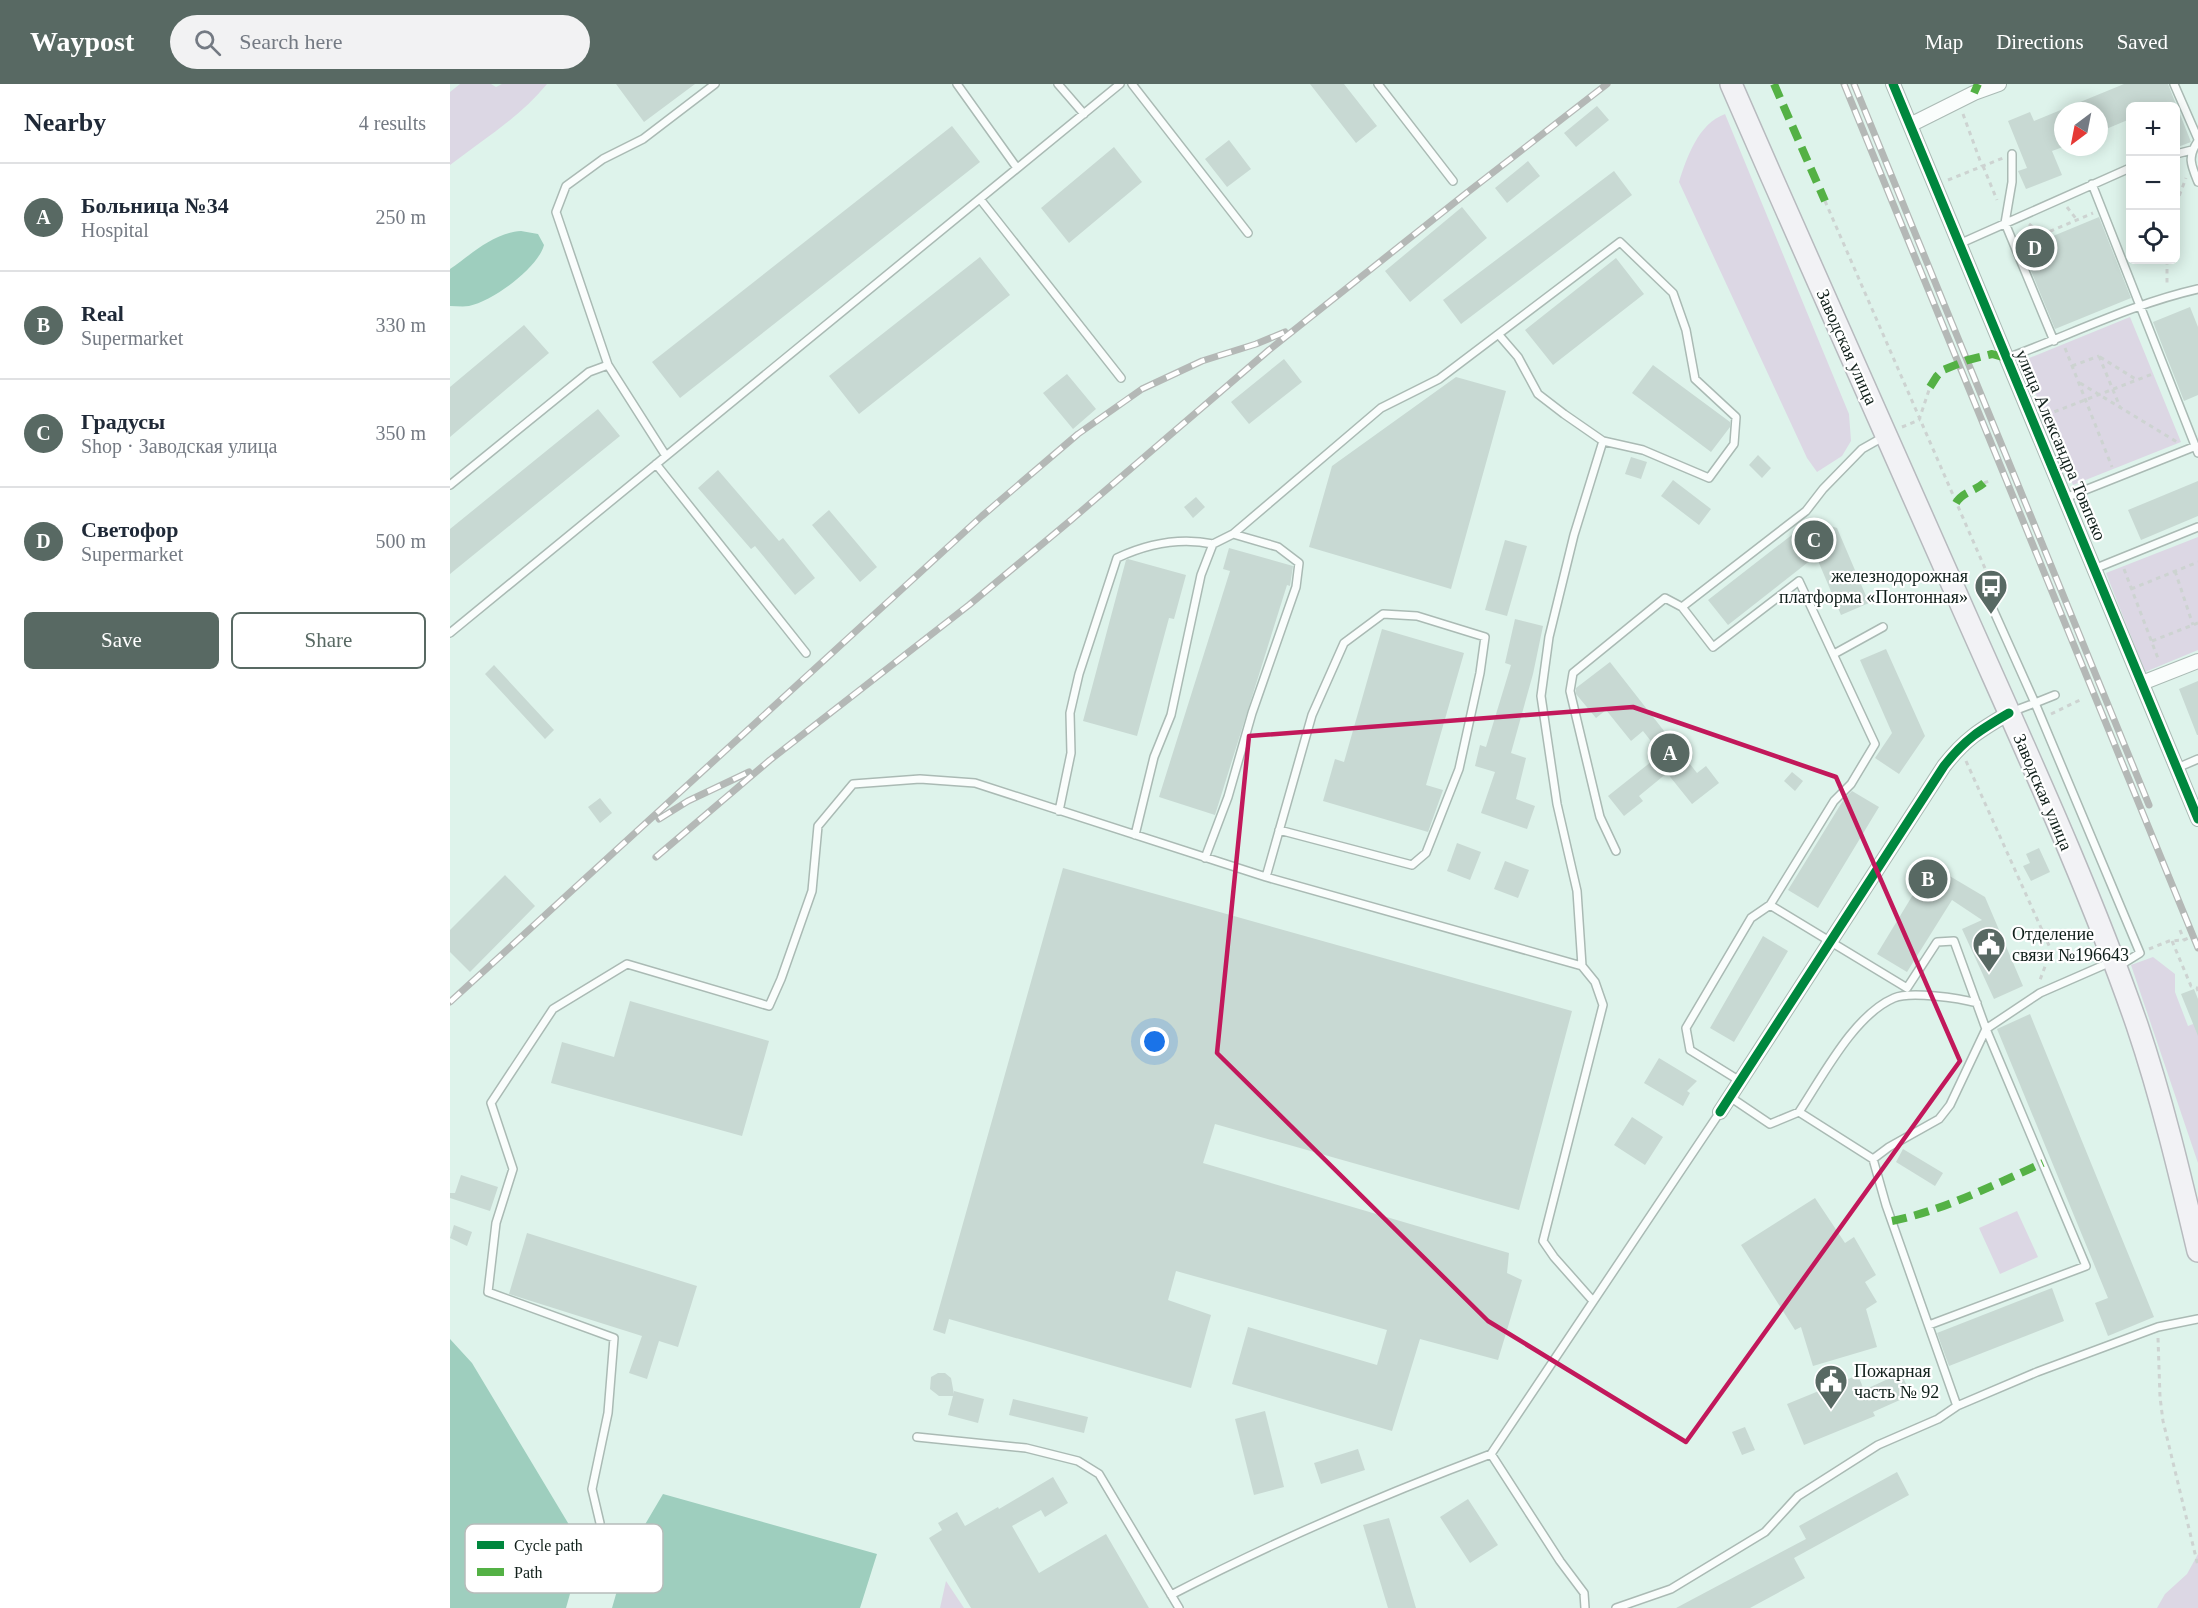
<!DOCTYPE html>
<meta charset="utf-8">
<style>
:root{--surface:#fff;--page:#f2f2f3;--text:#1f2937;--muted:#747a83;--line:#e0e1e3;--accent:#586963}
body{margin:0;font-family:Georgia,serif;background:var(--page);color:var(--text)}
.controls{position:absolute;right:18px;top:18px;display:grid;overflow:hidden;border-radius:9px;box-shadow:0 3px 15px #0003}
.controls button{width:54px;height:54px;display:grid;place-items:center;padding:0;border:0;border-bottom:2px solid var(--line);background:var(--surface);color:var(--text);font:30px sans-serif}
.compass{position:absolute;left:1604px;top:18px;width:54px;height:54px;border-radius:50%;background:var(--surface);box-shadow:0 3px 15px #0003;rotate:212deg}
.you{position:absolute;left:705px;top:958px;width:21px;height:21px;margin:-15px;border:4px solid #fff;border-radius:50%;background:#1a73e8;box-shadow:0 0 0 9px #1a73e833}
.badge{display:grid;place-items:center;width:39px;height:39px;border-radius:50%;background:var(--accent);color:#fff;font-size:20px;font-weight:700}
.pin{position:absolute;translate:-50% -50%;border:3px solid #fff;box-shadow:0 2px 6px #0006}
.list{margin:0;padding:0;list-style:none}
h2{display:flex;justify-content:space-between;align-items:center;height:78px;margin:0;padding:0 24px;font-size:26px}
h2 small{font-size:20px;font-weight:400;color:var(--muted)}
.list li{display:grid;grid-template-columns:39px 1fr auto;gap:18px;align-items:center;box-sizing:border-box;height:108px;padding:0 24px;border-top:2px solid var(--line)}
.list b{display:block;font-size:22px;white-space:nowrap}
.list p{margin:0;font-size:20px;white-space:nowrap;color:var(--muted)}
.list em{font-size:20px;font-style:normal;color:var(--muted)}
.actions{display:flex;gap:12px;padding:18px 24px}
.actions a{flex:1;padding:14px 0;border:2px solid var(--accent);border-radius:9px;text-align:center;font-size:21px;color:var(--accent)}
.actions .main{background:var(--accent);color:#fff}
.icon{flex:none;width:33px;height:33px;fill:none;stroke:currentColor;stroke-width:2;stroke-linecap:round;stroke-linejoin:round}
.map{position:relative;flex:none;width:1748px;height:1524px;overflow:hidden}
header{display:flex;align-items:center;gap:36px;box-sizing:border-box;height:84px;padding:0 30px;background:var(--accent);color:#fff}
header strong{font-size:28px}
nav{display:flex;gap:33px;margin-inline-start:auto;font-size:21px}
.search{width:420px;height:54px;background:var(--page);display:flex;align-items:center;gap:15px;box-sizing:border-box;padding:0 21px;border-radius:33px;color:var(--muted);font-size:22px}
main{display:flex}
aside{flex:1;background:var(--surface)}
.map>svg:first-child{display:block}
</style>
<header>
<strong>Waypost</strong>
<div class="search"><svg class="icon" aria-label="search" viewBox="0 0 24 24"><circle cx="10" cy="10" r="6"/><path d="M15 15l6 6"/></svg>Search here</div>
<nav><a>Map</a><a>Directions</a><a>Saved</a></nav>
</header>
<main>
<aside>
<h2>Nearby<small>4 results</small></h2>
<ul class="list">
<li><span class="badge">A</span><div><b>Больница №34</b><p>Hospital</p></div><em>250 m</em></li>
<li><span class="badge">B</span><div><b>Real</b><p>Supermarket</p></div><em>330 m</em></li>
<li><span class="badge">C</span><div><b>Градусы</b><p>Shop · Заводская улица</p></div><em>350 m</em></li>
<li><span class="badge">D</span><div><b>Светофор</b><p>Supermarket</p></div><em>500 m</em></li>
</ul>
<div class="actions"><a class="main">Save</a><a>Share</a></div>
</aside>
<div class="map">
<svg width="1748" height="1524" viewBox="0 0 1748 1524">
<rect width="100%" height="100%" fill="#def3eb"/>
<path fill="#dcd7e4" d="M10,0h31l5,3 6,-3h45c-27,33 -63,55 -97,81v-73z
M1275,30l124,300 2,27 -9,15 -25,16 -10,-14 -128,-276c8,-25 19,-58 46,-68z
M1680,233l51,125 -108,43 -51,-124z
M1748,453v113l-53,22 -39,-99z
M1703,873l22,17v18l13,34 10,-4v141l-67,-198z
M1567,1127l21,46 -38,17 -21,-46z
M1748,1470v54h-41l8,-14 22,-20z
M496,1497l18,27h-24z"/>
<path fill="#9ecebe" d="M71,147l17,3 6,11c-6,23 -51,56 -75,61 -6,1 -13,0 -19,0v-37c22,-15 43,-36 71,-38z
M0,1255l22,24 111,185h15l29,7 36,-61 214,60 -17,54h-410z"/>
<path fill="#def3eb" d="M133,1464l44,8 -15,52h-46z"/>
<path fill="#c8d9d3" d="M166,0h79l-51,38z
M860,0h34l33,42 -21,17z
M1674,0h44l23,58 -16,6v-42h-45v13l-31,13v-21h-36v36l-11,4 10,24 -36,14 -8,-18 9,-3 -19,-47 22,-9 4,9z
M1147,22l12,14 -33,27 -12,-14z
M502,42l28,36 -300,236 -28,-36z
M779,56l22,29 -24,18 -22,-28z
M664,63l28,35 -73,61 -28,-35z
M1078,77l12,15 -33,27 -12,-15z
M1164,87l18,24 -171,129 -18,-24z
M1012,123l25,31 -77,64 -25,-31z
M1649,133l32,81 -76,31 -33,-80z
M530,173l30,38 -151,119 -30,-38z
M1166,174l28,36 -91,71 -28,-35z
M1740,223l8,20v68l-14,6 -31,-79z
M74,241l25,28 -99,84v-50z
M834,275l18,23 -53,42 -18,-22z
M1203,281l77,57v5l-19,25 -79,-59z
M617,290l29,35 -23,20 -30,-36z
M1006,293l50,14 -55,198 -142,-42 23,-81z
M148,325l22,27 -170,138v-45z
M1308,371l13,13 -9,10 -13,-13z
M1181,373l16,5 -6,17 -16,-5z
M268,386l61,71 4,-3 32,40 -20,17 -40,-49 -4,3 -53,-61z
M1223,396l38,29 -12,16 -38,-29z
M1748,397v35l-57,24 -13,-30z
M746,413l9,10 -12,11 -9,-11z
M379,426l48,57 -17,15 -48,-57z
M1361,436l26,8 32,75 -28,12 -25,-59 -88,69 -20,-25z
M1055,456l22,6 -20,70 -22,-6z
M779,464l64,18 -3,20 -3,-1 -72,230 -56,-18 71,-226 -7,-2z
M678,475l58,16 -12,44 -5,-1 -32,118 -54,-15 43,-161z
M1065,535l28,7 -10,48 -22,79 15,5 -10,41 19,7 -8,23 -46,-16 14,-41 -20,-6 5,-21 6,2 25,-82 -6,-2z
M932,545l82,24 -38,132 17,5 -15,42 -105,-31 12,-42 9,3z
M1436,565l39,87 -26,38 -24,-16 17,-25 -32,-73z
M1160,578l87,111 9,-7 13,17 -27,21 -25,-31 -28,23 4,5 -19,15 -16,-20 53,-42 -18,-23 -12,10 -25,-31 -10,8 -20,-24v-6z
M44,581l60,65 -9,9 -60,-65z
M1748,597v54h-1l-18,-46z
M1342,688l11,9 -8,10 -11,-10z
M1402,707l27,16 -61,101 -30,-18 56,-91z
M150,714l12,15 -12,10 -12,-16z
M1007,759l24,9 -11,28 -23,-9z
M1589,764l11,24 -19,9 -8,-15 7,-3 -4,-9z
M1055,777l24,9 -11,28 -24,-9z
M1481,781l54,32 38,89 -29,13 -32,-70 20,-9 -30,-20 -45,72 -30,-18z
M613,784l509,143 -53,199 -304,-86 -12,39 306,90 -2,20 15,7 -24,80 -78,-21 -28,92 -160,-47 16,-57 129,38 10,-35 -211,-59 -8,29 43,15 -20,73 -242,-69 -4,15 -12,-4z
M55,791l30,31 -65,66 -20,-20v-22z
M1313,852l25,15 -54,91 -24,-14z
M1744,905l4,10v37l-17,-42z
M180,917l139,40 -27,95 -191,-53 11,-41 52,15z
M1580,930l124,303 -46,19 -13,-33 13,-5 -111,-269z
M1209,974l38,23 -10,10 3,2 -7,13 -39,-23z
M1182,1033l31,20 -18,28 -31,-20z
M1453,1065l40,24 -8,13 -39,-24z
M11,1091l37,12 -8,24 -40,-13v-5h5z
M1365,1114l30,45 9,-6 22,38 -11,7 12,20 -11,7 11,38 -64,19 -12,-39 -6,3 -54,-85z
M4,1141l18,7 -5,14 -17,-8z
M77,1149l170,53 -19,61 -19,-6 -12,38 -18,-6 13,-37 -133,-42z
M1602,1204l12,33 -115,45 -12,-33z
M488,1289h7l6,5 3,16v-3l30,8 -6,24 -30,-8 5,-19h-14l-9,-7 1,-12z
M1451,1289l10,22 -38,17 2,4 -71,29 -17,-41 71,-29 6,15z
M563,1315l75,18 -4,16 -75,-18z
M815,1327l19,76 -30,8 -19,-76z
M1295,1343l10,23 -13,5 -10,-23z
M908,1365l7,21 -44,14 -7,-21z
M1447,1388l12,23 -115,63 11,20 -55,30h-74l130,-69 -7,-13z
M603,1393l15,26 -23,14 -4,-7 -29,16 27,47 67,-39 43,74h-178l-42,-70 13,-8 -4,-7 19,-11 8,14 33,-19 1,2z
M1018,1415l30,46 -28,18 -30,-46z
M939,1434l27,90h-28l-25,-83z"/>
<g fill="none" stroke-linecap="round" stroke-linejoin="round">
<defs>
<path id="service" d="M507,0l60,84
M608,0l26,30
M682,0l116,149
M928,0l75,97
M1724,0l24,55
M1748,57c-11,16 -7,24 0,41
M1562,70v28l-7,41 49,118
M1726,70l16,-4
M1642,100l106,269
M530,115l141,179
M1509,160l171,-76
M1557,274c63,-23 125,-54 191,-69
M158,281l-52,-153 10,-26 37,-27 40,-20 72,-55
M1435,352l-23,13 -39,40 -17,22 -124,96 31,40 86,-66 76,163 -24,40 -17,17 -64,104 137,83 30,-46 17,-1 32,88 100,237 -157,59
M206,380l150,189
M0,401l139,-113 19,-7 58,91
M1615,414l131,-52
M1644,485l104,-42
M1533,503l52,116 -24,9
M0,549l670,-549
M1384,570l49,-27
M1605,611l-20,8 105,250 -21,13
M1727,684l21,-9
M609,727l12,-58 -1,-40 9,-39 38,-116c30,-14 62,-21 96,-14
M685,751l19,-78 17,-42 30,-140 12,-31 20,-10
M1166,767l-16,-34 -30,-126 3,-18 92,-75 17,9
M755,774l23,-61 24,-84 44,-126 3,-24 -21,-16 -45,-13 148,-126 58,-29 181,-137 53,51 13,37 9,49 41,38 -2,27 -25,34 -66,-28 -40,-9 -39,-27 -26,-20 -20,-37 -19,-22
M816,793l46,-162 32,-72 39,-29 34,2 68,21 -5,36 -21,96 -33,84 -14,12 -133,-35
M1132,882l-5,-75 -20,-87 -16,-108 8,-59 25,-102 29,-94
M1290,997l-50,-31 -4,-22 65,-110 19,-13
M1280,1013l40,27 29,-12 74,47 13,46 71,201
M1349,1028c24,-36 55,-97 95,-114 16,-7 65,0 83,5
M1423,1075l16,-12 50,-28 11,-14 36,-76 54,-36 71,-31
M467,1353l109,11 52,13 21,13 80,134
M148,1464l2,-25 -8,-34 16,-76 6,-75 -126,-46 8,-69 17,-54 -22,-66 62,-94 74,-45 142,42 12,-27 31,-88 6,-65 35,-42 67,-5 55,4 291,94 316,89 13,16 8,23 -60,236 11,16 39,44
M721,1511c104,-54 211,-100 320,-141
M1135,1524l-1,-15 -24,-32 -69,-107 229,-342
M1166,1524l55,-19 94,-57 33,-36 80,-51 60,-26 19,-13 80,-34 121,-45 40,-8"/>
<path id="minor" d="M1443,0l305,735
M1460,41l64,-32 25,-9
M1692,599l56,-22
M1270,1028l224,-346c21,-27 36,-36 65,-53"/>
<path id="primary" d="M1281,0c74,170 150,339 225,509 63,143 130,285 181,432 25,74 43,150 61,226"/>
</defs>
<use href="#service" stroke="#aabab4" stroke-width="10"/>
<use href="#minor" stroke="#aabab4" stroke-width="16"/>
<use href="#primary" stroke="#b7babe" stroke-width="24"/>
<path stroke="#cdd3d1" stroke-width="3" stroke-dasharray="4.5 4.5" stroke-linecap="butt" d="M1513,30l19,52
M1533,82l14,34
M1498,96l55,-22
M1375,117l162,372 -1,4
M1726,120l10,-26
M1617,123l10,13
M1579,140l13,11
M1575,158l68,-29
M1717,176v25
M1615,264l47,119
M1649,272l21,51
M1650,273l37,23
M1622,282l27,-10
M1630,299l97,59
M1596,331l109,-42
M1452,343l17,-7 11,-33
M1534,399l8,-3
M1674,485l35,92
M1725,487l18,54
M1681,505l67,-27
M1702,557l46,-18
M1601,630l31,-15
M1516,677l85,189 -11,30
M1730,846l4,10
M1722,857l19,45 6,2 1,3
M1699,865l20,-8 15,-1 14,-6
M1708,1254l2,59 3,24 35,145"/>
<use href="#service" stroke="#fafdfc" stroke-width="7"/>
<use href="#minor" stroke="#fafdfc" stroke-width="14"/>
<use href="#primary" stroke="#f2f2f5" stroke-width="21"/>
<defs>
<path id="rail" d="M1394,0l354,864
M1404,0l295,721
M209,735l29,-18 61,-29
M206,773l114,-97 199,-155 102,-85 198,-170 195,-155 143,-111
M0,918l532,-486 96,-82 64,-45 60,-28 54,-17 29,-12"/>
</defs>
<use href="#rail" stroke="#b4b8b6" stroke-width="7"/>
<use href="#rail" stroke="#fff" stroke-width="4.5" stroke-dasharray="14" stroke-linecap="butt"/>
<path stroke="#54b145" stroke-width="8" stroke-dasharray="15 8" stroke-linecap="butt" d="M1324,0l51,117
M1524,9l4,-9
M1480,303l7,-11 6,-6 25,-10 24,-6 15,4
M1506,419c6,-11 19,-12 28,-20
M1442,1137c53,-11 101,-36 151,-58"/>
<defs>
<path id="cycleway" d="M1443,0l305,735
M1270,1028l224,-346c21,-27 36,-36 65,-53"/>
</defs>
<use href="#cycleway" stroke="#fff" stroke-width="13"/>
<use href="#cycleway" stroke="#00873e" stroke-width="9"/>
</g>
<path fill="none" stroke="#c2185b" stroke-width="4.5" stroke-linejoin="round" d="M1183,623l203,70 124,284 -274,381 -198,-121 -271,-268 32,-317z"/>
<defs>
<symbol id="bus-pin" viewBox="-11 -11 22 30"><path d="M0 17L-7.5 6A9.5 9.5 0 1 1 7.5 6Z" fill="#586963" stroke="#fff"/><path d="M-5-6H5V4H4V6H2V4H-2V6H-4V4H-5ZM-3.5-4V0h7V-4ZM-3.5 1.2v1.5H-2V1.2ZM2 1.2v1.5H3.5V1.2Z" fill="#fff"/></symbol>
<symbol id="civic-pin" viewBox="-11 -11 22 30"><path d="M0 17L-7.5 6A9.5 9.5 0 1 1 7.5 6Z" fill="#586963" stroke="#fff"/><path d="M-.6-6.5H3V-4.5H.6V-3L4-1V1h2V6H-6V1h2V-1L-.6-3ZM-1.2 2.5V6h2.4V2.5Z" fill="#fff"/></symbol>
</defs>
<g fill-rule="evenodd">
<use href="#bus-pin" x="1522" y="483" width="38" height="52"/>
<use href="#civic-pin" x="1520" y="841" width="38" height="52"/>
<use href="#civic-pin" x="1362" y="1278" width="38" height="52"/>
</g>
<g text-anchor="middle" dominant-baseline="central" stroke-width="4.5" stroke-linejoin="round" paint-order="stroke">
<g font-size="18" fill="#101f1a" stroke="#fff">
<text transform="translate(1397 263) rotate(66)">Заводская улица</text>
<text transform="translate(1611 361) rotate(67)">улица Александра Товпеко</text>
<text transform="translate(1593 708) rotate(67)">Заводская улица</text>
</g>
<g font-size="18" fill="#101f1a" stroke="#fff" text-anchor="start">
<text x="1518" y="492" text-anchor="end">железнодорожная<tspan x="1518" dy="21">платформа «Понтонная»</tspan></text>
<text x="1562" y="850">Отделение<tspan x="1562" dy="21">связи №196643</tspan></text>
<text x="1404" y="1287">Пожарная<tspan x="1404" dy="21">часть № 92</tspan></text>
</g>
</g>
<rect x="15" y="1440" width="198" height="69" rx="9" fill="#fff" stroke="#b7bcba" stroke-width="1.5"/>
<rect x="27" y="1457" width="27" height="8" fill="#00873e"/>
<rect x="27" y="1484" width="27" height="8" fill="#54b145"/>
<g font-size="16" fill="#101f1a">
<text x="64" y="1467">Cycle path</text>
<text x="64" y="1494">Path</text>
</g>
</svg>
<div class="controls">
<button>+</button>
<button>−</button>
<button><svg class="icon" aria-label="locate" viewBox="0 0 24 24"><circle cx="12" cy="12" r="6"/><path d="M12 2v4M12 18v4M2 12h4M18 12h4"/></svg></button>
</div>
<svg class="compass" viewBox="-18 -18 36 36"><path d="M0-13l5 13h-10z" fill="#e53935"/><path d="M0 13l5-13h-10z" fill="#747a83"/></svg>
<div class="you"></div>
<div class="pin badge" style="left:1220px;top:669px">A</div>
<div class="pin badge" style="left:1478px;top:795px">B</div>
<div class="pin badge" style="left:1364px;top:456px">C</div>
<div class="pin badge" style="left:1585px;top:164px">D</div>
</div>
</main>
